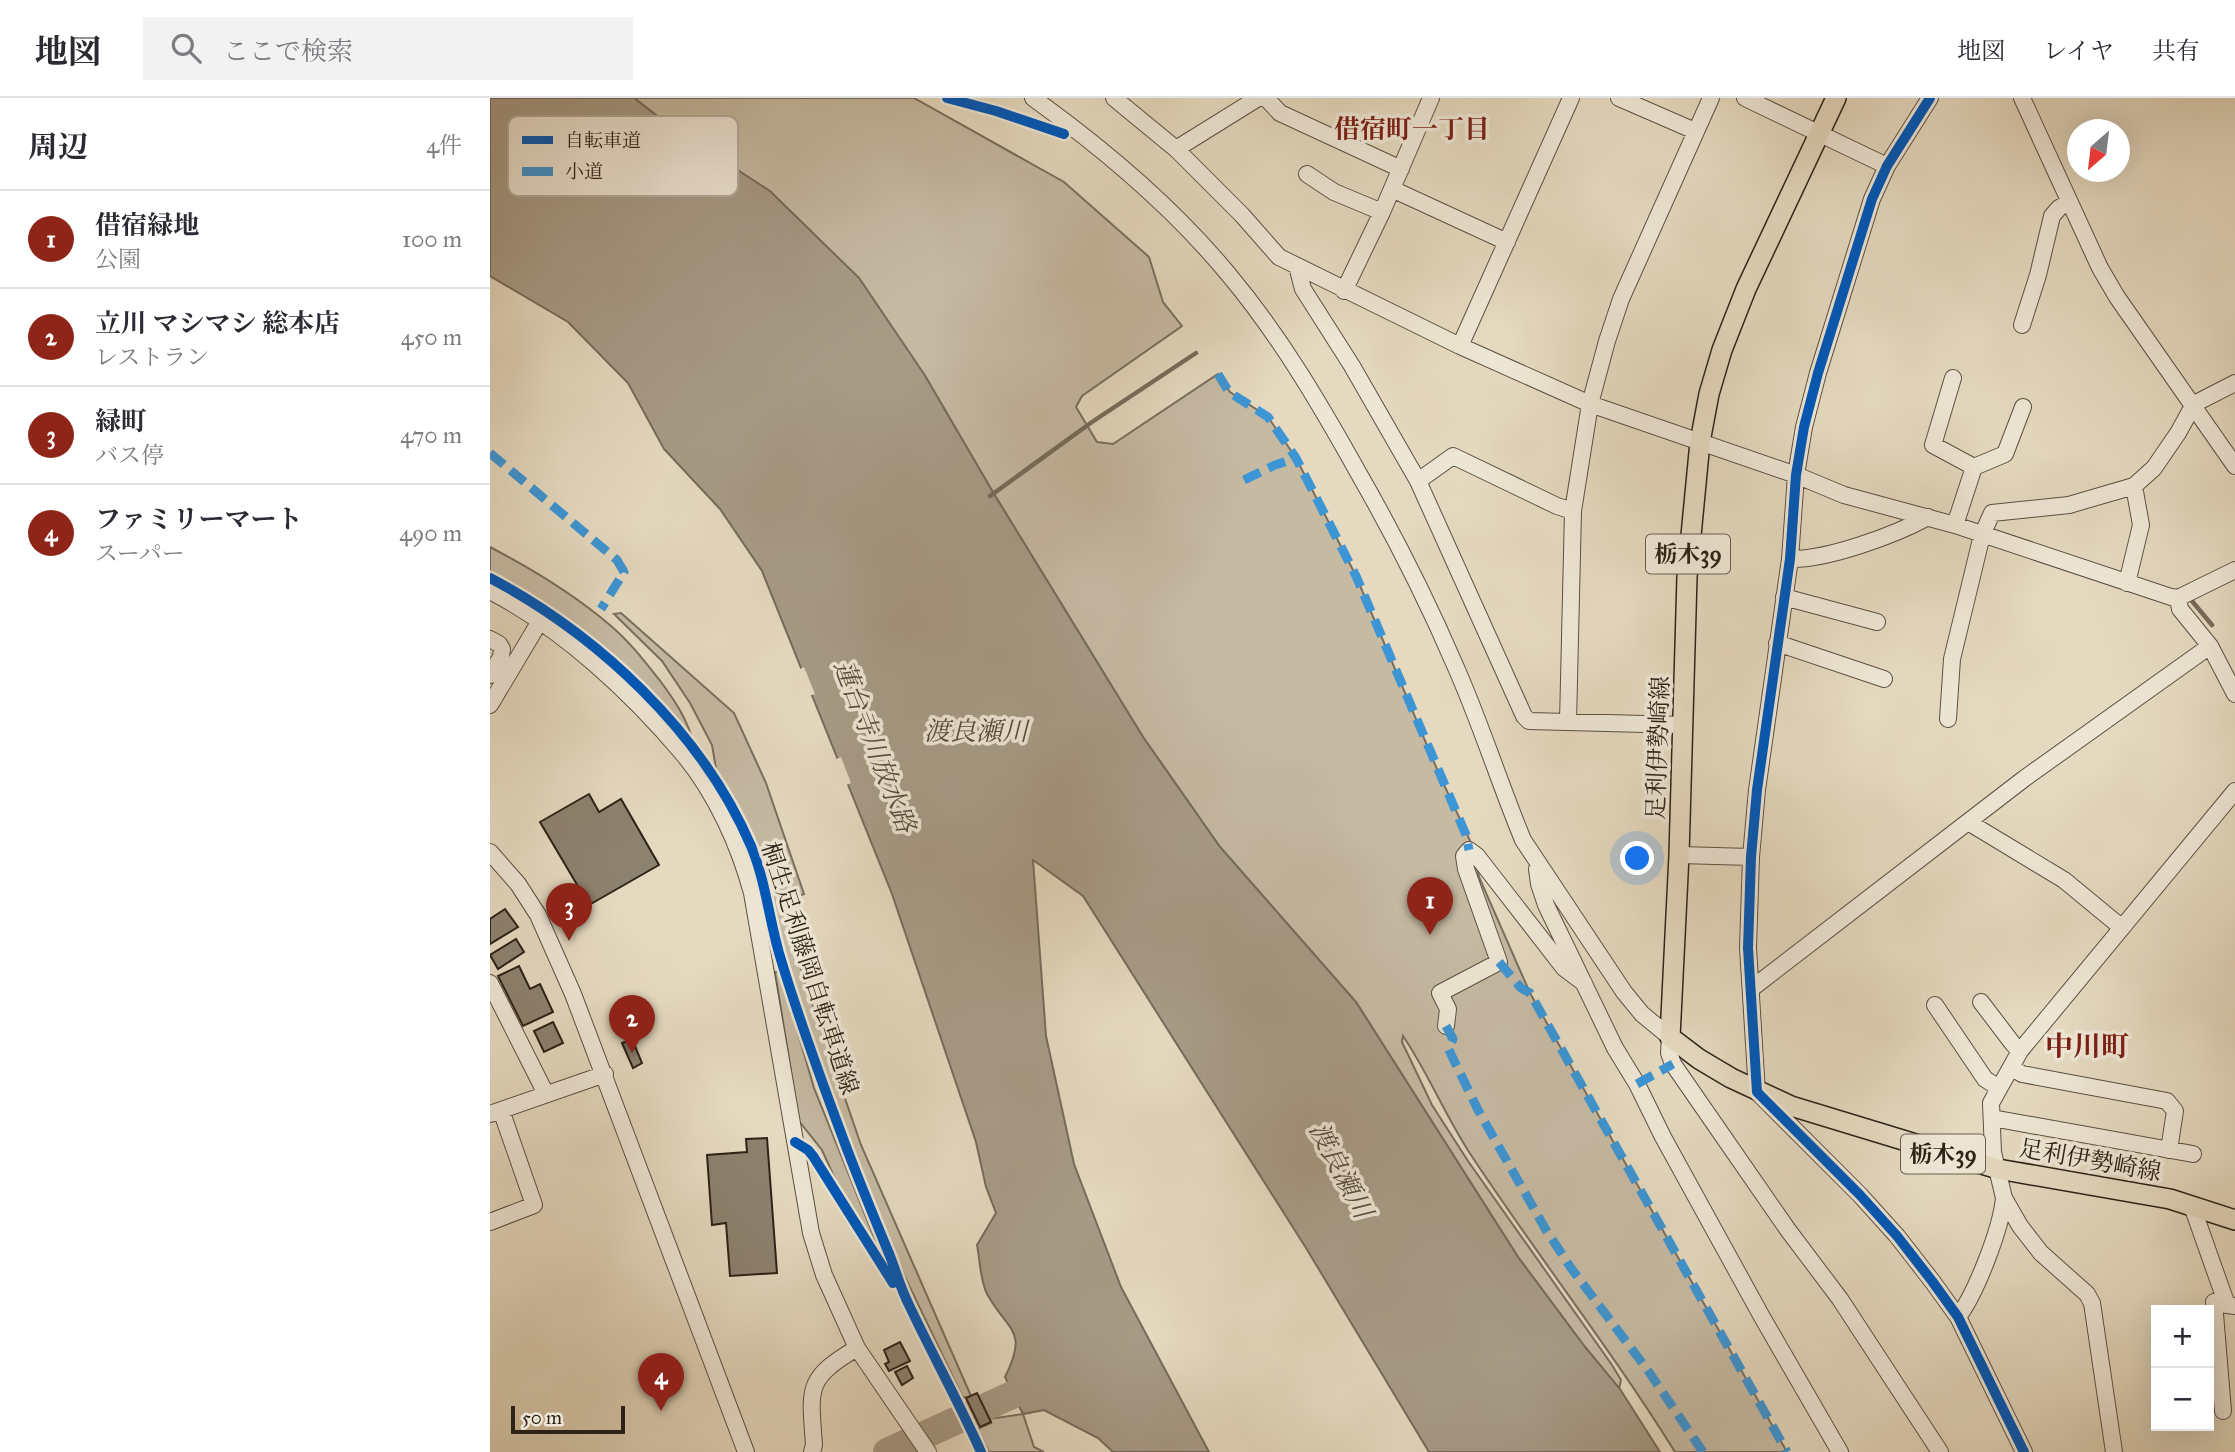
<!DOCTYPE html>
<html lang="ja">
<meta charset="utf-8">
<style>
:root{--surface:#fff;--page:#f2f2f3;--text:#2b2b33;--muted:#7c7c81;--line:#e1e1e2;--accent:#8f2418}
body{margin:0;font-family:"IM FELL Great Primer","Noto Serif JP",serif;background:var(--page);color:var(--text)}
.controls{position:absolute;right:21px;bottom:21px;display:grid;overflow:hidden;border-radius:0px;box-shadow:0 7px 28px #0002}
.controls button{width:63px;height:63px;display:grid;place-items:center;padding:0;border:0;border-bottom:2px solid var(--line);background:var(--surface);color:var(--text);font:35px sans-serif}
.compass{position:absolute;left:1577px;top:21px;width:63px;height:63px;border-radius:50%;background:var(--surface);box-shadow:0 7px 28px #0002;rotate:208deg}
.scale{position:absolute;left:21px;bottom:18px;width:114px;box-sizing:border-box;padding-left:7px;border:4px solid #2e2318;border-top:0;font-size:19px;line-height:24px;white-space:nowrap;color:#2e2318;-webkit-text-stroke:5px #eee6d5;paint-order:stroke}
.you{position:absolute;left:1148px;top:761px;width:24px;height:24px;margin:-18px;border:5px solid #fff;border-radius:50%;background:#1a73e8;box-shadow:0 0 0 10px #1a73e833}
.badge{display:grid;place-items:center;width:46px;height:46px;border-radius:50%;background:var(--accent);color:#fff;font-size:23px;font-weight:700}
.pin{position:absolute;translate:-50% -58px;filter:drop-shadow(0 2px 4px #0008)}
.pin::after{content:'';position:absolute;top:37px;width:24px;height:21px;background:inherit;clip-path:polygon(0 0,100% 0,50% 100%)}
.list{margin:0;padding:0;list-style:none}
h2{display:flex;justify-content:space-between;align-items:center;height:91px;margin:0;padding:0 28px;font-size:30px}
h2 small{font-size:23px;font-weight:400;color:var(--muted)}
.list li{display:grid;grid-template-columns:46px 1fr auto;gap:21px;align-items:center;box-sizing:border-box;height:98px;padding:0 28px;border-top:2px solid var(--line)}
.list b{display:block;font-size:26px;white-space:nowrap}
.list p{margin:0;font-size:23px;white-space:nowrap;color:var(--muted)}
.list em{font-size:23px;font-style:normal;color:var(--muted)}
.icon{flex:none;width:38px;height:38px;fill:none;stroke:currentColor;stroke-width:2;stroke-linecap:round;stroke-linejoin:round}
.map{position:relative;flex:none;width:1745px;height:1354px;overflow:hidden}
header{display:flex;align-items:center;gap:42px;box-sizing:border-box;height:98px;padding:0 35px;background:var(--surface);border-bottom:2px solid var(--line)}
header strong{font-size:33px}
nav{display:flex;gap:38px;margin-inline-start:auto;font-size:24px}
.search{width:490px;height:63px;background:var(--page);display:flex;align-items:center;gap:18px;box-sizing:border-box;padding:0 24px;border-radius:0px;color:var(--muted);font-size:26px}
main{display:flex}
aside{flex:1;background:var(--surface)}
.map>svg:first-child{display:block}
</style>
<header>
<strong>地図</strong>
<div class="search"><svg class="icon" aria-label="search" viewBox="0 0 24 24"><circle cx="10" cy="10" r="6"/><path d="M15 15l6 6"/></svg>ここで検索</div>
<nav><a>地図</a><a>レイヤ</a><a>共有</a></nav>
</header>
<main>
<aside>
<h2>周辺<small>4件</small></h2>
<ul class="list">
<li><span class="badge">1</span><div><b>借宿緑地</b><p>公園</p></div><em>100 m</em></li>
<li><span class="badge">2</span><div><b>立川 マシマシ 総本店</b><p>レストラン</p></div><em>450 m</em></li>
<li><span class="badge">3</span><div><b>緑町</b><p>バス停</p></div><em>470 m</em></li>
<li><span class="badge">4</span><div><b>ファミリーマート</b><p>スーパー</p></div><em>490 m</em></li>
</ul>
</aside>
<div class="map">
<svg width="1745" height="1354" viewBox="0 0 1745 1354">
<rect width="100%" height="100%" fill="#e5d9bf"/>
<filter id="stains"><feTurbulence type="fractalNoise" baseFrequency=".00286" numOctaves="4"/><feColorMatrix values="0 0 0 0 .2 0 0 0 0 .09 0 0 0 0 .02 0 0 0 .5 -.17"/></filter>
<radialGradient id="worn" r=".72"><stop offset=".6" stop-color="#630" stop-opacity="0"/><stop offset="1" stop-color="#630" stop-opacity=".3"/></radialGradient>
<path fill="#c6baa3" stroke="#7a6e5e" stroke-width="2" d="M144,0h280l150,84 85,75 14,45 19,24 -100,70 -6,11 21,35 16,2 105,-70 12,18 38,25 28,41 60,118 83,198 34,73 6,30 51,116 257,459h-112c-64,-103 -139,-198 -206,-300 -24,-37 -42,-81 -66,-116l-1,6 30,63 36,56 144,204 9,15 -2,9 -34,-42 -67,-90 -162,-255 -136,-155 -77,-110 -149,-243 -70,-120 -254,-248z
M0,449c42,22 85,48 121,79 19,16 35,37 50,56 14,19 27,38 32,61 -30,-35 -60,-73 -97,-102 -33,-26 -70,-47 -106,-68z
M131,515l113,100 32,70 38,111 -22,7 21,75 58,169 110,251 -5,2 -4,-2 -59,-123 -51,-125 -61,-173 -15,-52 -10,-44 -16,-43 -33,-62 -5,-29 -22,-42 -28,-42 -48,-47z
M290,873l34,117 68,169 -46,-76 -14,-31 -23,-29 -24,-149z
M533,1316l11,33 10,5h-55l-12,-23 14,-6 -2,-4z"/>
<path fill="#a79b86" stroke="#776b5a" stroke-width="2" d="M0,0h144l36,28 100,65 89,87 65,96 70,120 149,243 77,110 136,155 162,255 67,90 35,42 40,63h-231l-123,-204 -223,-352 -50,-36 13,176 28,128 47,123 88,165h-96l-15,-14 -54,-28 -21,4 -18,-37c24,-48 3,-45 -18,-83 -7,-14 -7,-34 -10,-49l19,-32 -10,-26 -10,-45 -84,-248 -130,-323 -42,-62 -56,-60 -36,-66 -60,-61 -78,-46z"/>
<path fill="#e5d9bf" d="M314,569l11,27 -7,2 -10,-26z
M351,659l10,26 -7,3 -10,-26z"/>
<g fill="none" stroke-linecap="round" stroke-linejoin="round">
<path stroke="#776b5a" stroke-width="4.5" d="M500,398l102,-74 104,-69
M1702,503l20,24
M406,1351l2,3"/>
<path stroke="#a79b86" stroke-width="28" d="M494,1310c20,-10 45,-18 61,-35
M397,1354l86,-39"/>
</g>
<path fill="#8d826f" stroke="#2e2318" stroke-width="2" d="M99,696l10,18 22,-13 38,66 -70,40 -49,-83z
M15,811l13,18 -28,17v-25z
M26,841l8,13 -26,17 -8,-14z
M29,868l11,23 10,-5 13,28 -30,14 -25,-50z
M63,924l10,21 -19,9 -10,-21z
M142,941l10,24 -9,5 -11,-25z
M277,1040l10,135 -47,3 -4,-53 -14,2 -5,-70 40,-3 -1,-13z
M410,1244l10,19 -21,10 -4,-7 4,-2 -5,-12z
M417,1268l6,12 -11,7 -7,-13z
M487,1295l14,29 -11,5 -14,-29z"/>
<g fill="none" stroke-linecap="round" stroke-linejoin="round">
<defs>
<path id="minor" d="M543,0c71,51 140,109 196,177 51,61 91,129 130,199 35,61 67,124 95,189 26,58 45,119 69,177l101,152 18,22 28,23 -1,16 4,11 115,166 52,69 100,153
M624,0l62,51 66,66 37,42 181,89 130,58 206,71 48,20 111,30 216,72 7,1 57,-28
M776,0l14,15 121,56
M1129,0l76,33
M1255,0l142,68
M1440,0l-43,68 -15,33 -54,174 -14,54 -8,48 -6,84 -33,231 -6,67 -3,91 9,144 103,103 37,41 35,45 26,36 66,135
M1532,0l78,170 17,29 118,169
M686,51l82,-51
M817,76l27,18 48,20
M902,91l115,53
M807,168l6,23 49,77 66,115 106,235 5,5 154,4
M854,193l38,-79 49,-114
M1532,227l16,-50 14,-59 7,-8 10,-6
M970,248l111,-248
M1463,280l-20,67 41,22 -19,58
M1484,369l31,-13 18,-47
M928,383l35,-25 104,50 16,5
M1300,461c37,1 105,-24 138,-42
M1637,485l14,-58 -7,-39
M0,493c73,38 141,101 194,164 32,39 55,90 68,138l59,340 13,42 33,73 71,104
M1294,499l93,25
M1688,500l2,11 30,37 25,48
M0,541l9,5 3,5 -1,8 -11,18
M1287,545l107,36
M0,607l50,-84
M1458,621l4,-60 30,-124 10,-22 77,-8 65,-19 20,-18 24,-35 16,-29 41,-21
M1078,624l5,-211 17,-107 17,-63 14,-42 90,-201
M1478,724l96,58 57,47
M0,754l28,32 20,31 35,79 173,458
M1189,757l72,2
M1047,771l2,15 7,21 69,143 22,36 26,53 99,180 78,135
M0,885l56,111
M1261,891l274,-211 185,-132
M1491,904l32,42 7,7
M1445,907l50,74 14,9
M956,928l2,-17 -8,-16 59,-31 -33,-93 -2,-13 5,-6 8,6 87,112 20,15
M1522,970l10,6 145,27 8,10 -6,39
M0,1016l115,-40
M1502,1020l201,36
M1702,1108l35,99 8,1
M0,1124l44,-17 -33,-95
M1468,1219c18,-24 43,-88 46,-119
M1733,1313l-9,-109 13,3
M322,1354l2,-7c-4,-57 -9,-66 43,-97
M1624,1354l-22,-149 -5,-9 -46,-41 -21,-27 -16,-28 -11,-46 -2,-49 29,-52 215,-260"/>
<path id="major" d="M1346,0l-90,191 -24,61 -13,44 -9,48 -13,135 -8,278 -9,182 29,22 32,19 60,28 207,63 172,30 65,21"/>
</defs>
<use href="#minor" stroke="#5c5042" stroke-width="18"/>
<use href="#major" stroke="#2e2318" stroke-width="22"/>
<use href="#minor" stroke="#eee6d5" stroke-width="16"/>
<use href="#major" stroke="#e5d9bf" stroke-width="19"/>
<path stroke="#3c95d4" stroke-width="9" stroke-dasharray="18 9" stroke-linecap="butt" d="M728,276l11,18 39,25 28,41 60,118 110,259 3,15
M0,355l127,107 7,12 -23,37
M754,382l31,-15 21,-7
M1009,864l22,26 9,5 257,459
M956,928l7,13 -5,9 30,62 68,120 25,38 78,104 54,80
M1147,986l36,-20"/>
<defs>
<path id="cycleway" d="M457,0l49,13 68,23
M1440,0l-43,68 -15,33 -54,174 -14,54 -8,48 -6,84 -33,231 -6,67 -3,91 9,144 103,103 37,41 35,45 26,36 66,135
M0,480c108,57 212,154 261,268 14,33 18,72 28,107 18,61 40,121 62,180 15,41 32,82 49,123 6,16 11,33 19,49 23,49 50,97 72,147
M305,1044l13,8 5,6 80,127"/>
</defs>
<use href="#cycleway" stroke="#eee6d5" stroke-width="15"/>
<use href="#cycleway" stroke="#0057b8" stroke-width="10"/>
</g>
<g text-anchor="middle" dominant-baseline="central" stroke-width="7" stroke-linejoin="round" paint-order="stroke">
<g fill="#eee6d5" stroke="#685e51" stroke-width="2">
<rect x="1156" y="436.5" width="84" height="39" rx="5"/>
<rect x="1411" y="1036.5" width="84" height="39" rx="5"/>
</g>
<g font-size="23" font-weight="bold" fill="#2e2318">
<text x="1198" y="456">栃木39</text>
<text x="1453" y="1056">栃木39</text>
</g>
<g font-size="24" fill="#2e2318" stroke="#eee6d5">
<text transform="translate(1168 650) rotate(-88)">足利伊勢崎線</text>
<text transform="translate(320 870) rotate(72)">桐生足利藤岡自転車道線</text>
<text transform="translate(1600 1062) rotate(10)">足利伊勢崎線</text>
</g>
<g font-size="26" font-weight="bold" fill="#7a1f14" stroke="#eee6d5">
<text x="922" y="31">借宿町一丁目</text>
</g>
<g font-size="26" font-style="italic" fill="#584d3e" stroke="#eee6d5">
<text x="486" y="633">渡良瀬川</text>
<text transform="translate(385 648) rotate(69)">蓮台寺川放水路</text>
<text transform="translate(851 1072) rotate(62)">渡良瀬川</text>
</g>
<g font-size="28" font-weight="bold" fill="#7a1f14" stroke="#eee6d5">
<text x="1597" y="948">中川町</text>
</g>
</g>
<rect x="18" y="18" width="230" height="80" rx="10" fill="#eee6d5" stroke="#b4ac9c" stroke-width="2"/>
<rect x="32" y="38" width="31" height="8" fill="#0057b8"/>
<rect x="32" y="69" width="31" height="9" fill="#3c95d4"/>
<g font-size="19" fill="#2e2318">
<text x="75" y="49">自転車道</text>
<text x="75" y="80">小道</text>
</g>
<rect width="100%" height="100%" filter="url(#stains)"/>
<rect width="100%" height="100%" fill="url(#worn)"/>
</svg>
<div class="controls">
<button>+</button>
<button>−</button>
</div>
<svg class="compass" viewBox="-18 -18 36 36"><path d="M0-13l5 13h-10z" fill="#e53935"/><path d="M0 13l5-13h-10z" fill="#7c7c81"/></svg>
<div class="scale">50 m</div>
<div class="you"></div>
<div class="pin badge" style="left:940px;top:837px">1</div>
<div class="pin badge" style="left:142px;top:955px">2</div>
<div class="pin badge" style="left:79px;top:843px">3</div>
<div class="pin badge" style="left:171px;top:1313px">4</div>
</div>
</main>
